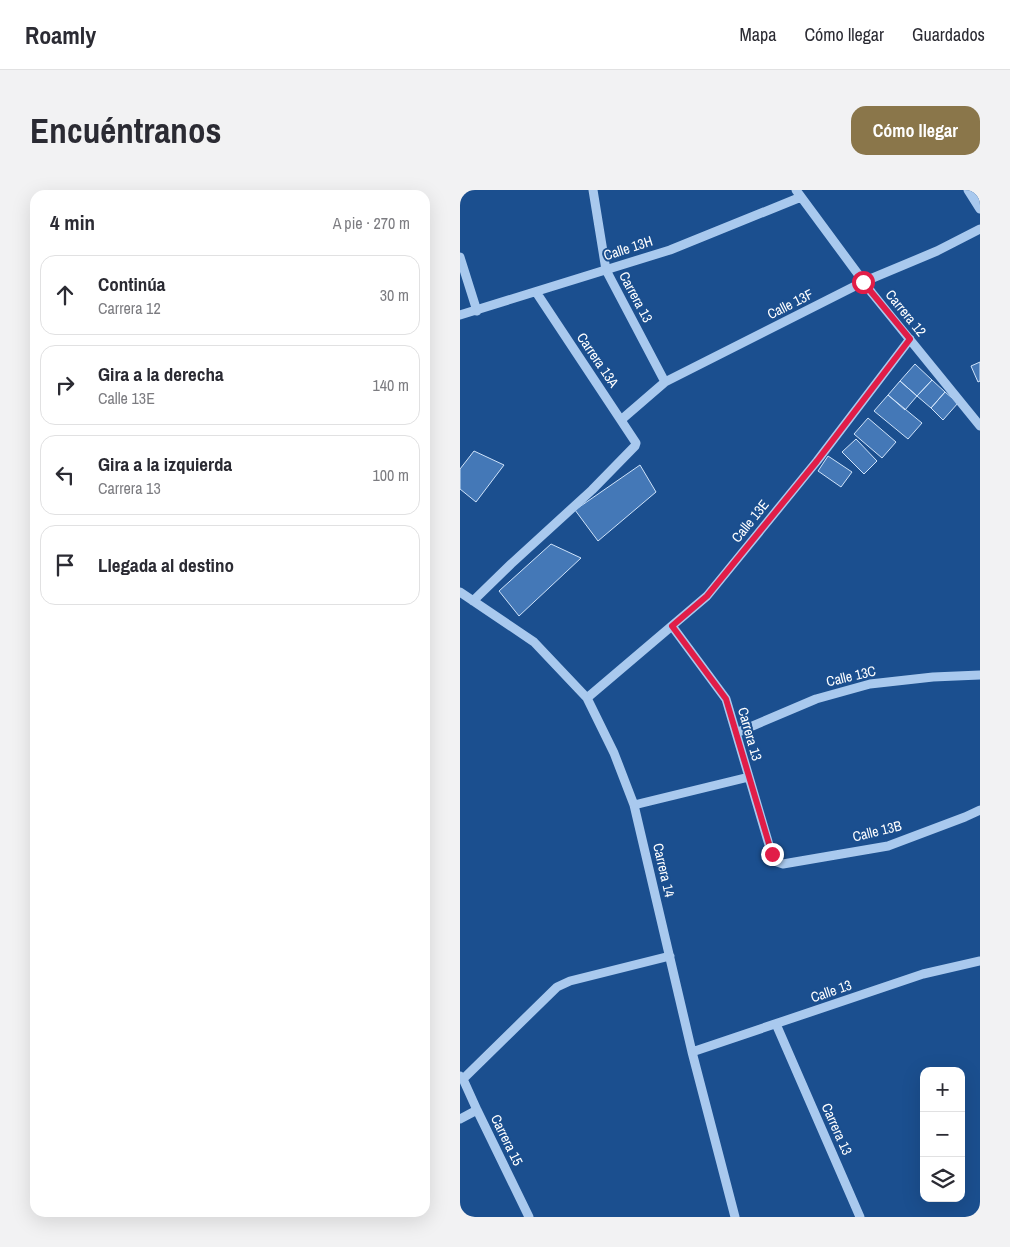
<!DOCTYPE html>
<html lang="es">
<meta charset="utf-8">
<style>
:root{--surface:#fff;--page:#f2f2f3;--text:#2b2b33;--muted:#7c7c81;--line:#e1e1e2;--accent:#8a764a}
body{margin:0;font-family:"Archivo Narrow",sans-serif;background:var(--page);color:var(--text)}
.controls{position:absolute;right:15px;bottom:15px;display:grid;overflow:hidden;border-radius:10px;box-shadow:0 5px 20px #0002}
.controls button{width:45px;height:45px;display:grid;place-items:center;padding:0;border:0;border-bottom:1px solid var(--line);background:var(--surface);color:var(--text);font:25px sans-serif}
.stop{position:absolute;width:15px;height:15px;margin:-11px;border:4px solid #e11d48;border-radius:50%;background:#fff}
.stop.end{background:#e11d48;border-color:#fff;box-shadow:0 1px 5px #0008}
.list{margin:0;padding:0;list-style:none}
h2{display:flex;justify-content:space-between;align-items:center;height:65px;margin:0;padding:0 20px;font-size:21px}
h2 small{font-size:16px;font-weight:400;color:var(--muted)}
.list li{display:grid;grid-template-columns:32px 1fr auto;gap:15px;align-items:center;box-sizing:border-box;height:80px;margin:0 10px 10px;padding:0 10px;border:1px solid var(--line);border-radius:15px}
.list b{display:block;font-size:19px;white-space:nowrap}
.list p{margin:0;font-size:16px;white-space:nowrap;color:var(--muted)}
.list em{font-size:16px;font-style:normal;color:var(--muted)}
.icon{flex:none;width:28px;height:28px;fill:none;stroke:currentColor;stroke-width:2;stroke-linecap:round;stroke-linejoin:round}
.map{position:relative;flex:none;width:520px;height:1027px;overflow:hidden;border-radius:15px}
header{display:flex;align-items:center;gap:30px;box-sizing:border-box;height:70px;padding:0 25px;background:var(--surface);border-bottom:1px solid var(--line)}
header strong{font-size:24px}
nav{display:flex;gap:28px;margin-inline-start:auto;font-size:18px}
.intro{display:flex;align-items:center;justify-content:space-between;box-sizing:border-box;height:120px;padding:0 30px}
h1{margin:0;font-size:35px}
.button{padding:12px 22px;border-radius:15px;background:var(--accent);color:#fff;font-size:18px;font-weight:700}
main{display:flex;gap:30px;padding:0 30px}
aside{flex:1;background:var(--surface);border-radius:15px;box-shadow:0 5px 20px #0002}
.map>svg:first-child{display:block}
</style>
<header>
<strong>Roamly</strong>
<nav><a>Mapa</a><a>Cómo llegar</a><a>Guardados</a></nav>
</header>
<div class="intro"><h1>Encuéntranos</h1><a class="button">Cómo llegar</a></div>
<main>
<aside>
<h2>4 min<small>A pie · 270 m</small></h2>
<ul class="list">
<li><svg class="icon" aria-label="ahead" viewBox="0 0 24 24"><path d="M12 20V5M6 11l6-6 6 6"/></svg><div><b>Continúa</b><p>Carrera 12</p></div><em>30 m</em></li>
<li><svg class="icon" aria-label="right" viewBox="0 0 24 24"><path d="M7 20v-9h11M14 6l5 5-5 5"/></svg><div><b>Gira a la derecha</b><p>Calle 13E</p></div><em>140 m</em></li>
<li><svg class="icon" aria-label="left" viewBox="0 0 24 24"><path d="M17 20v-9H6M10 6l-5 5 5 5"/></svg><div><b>Gira a la izquierda</b><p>Carrera 13</p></div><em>100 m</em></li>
<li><svg class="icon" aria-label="arrive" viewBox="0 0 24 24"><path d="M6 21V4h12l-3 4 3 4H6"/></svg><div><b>Llegada al destino</b></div></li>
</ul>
</aside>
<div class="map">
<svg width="520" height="1027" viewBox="0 0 520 1027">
<rect width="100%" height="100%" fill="#1b4f8f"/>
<path fill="#4478b7" stroke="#cfe3fa" d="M520,172v19l-2,1 -7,-16z
M455,174l17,16 -15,16 -17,-15z
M472,190l13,12 -14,16 -14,-12z
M440,191l17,15 -12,14 -17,-15z
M485,202l13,11 -15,17 -12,-12z
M428,205l34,28 -14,16 -34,-28z
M408,228l28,24 -14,16 -28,-24z
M396,249l21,22 -13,13 -22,-22z
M14,261l30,14 -28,37 -16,-13v-20z
M368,266l24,16 -11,15 -23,-16z
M180,275l16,27 -58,49 -23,-31z
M91,354l30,14 -62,58 -20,-25z"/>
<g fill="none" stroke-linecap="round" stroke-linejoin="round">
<path stroke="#a9c9ee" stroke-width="9" d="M133,0l13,80 59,112
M336,0l76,103 108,133
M508,0l12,19
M0,67l17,54
M0,125l210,-65 131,-53
M161,230l44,-38 198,-100 74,-31 43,-22
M0,402l74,50 53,56 27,55 20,52 58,247 43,165
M13,411l38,-37 81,-74 43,-44 1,-3 -100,-151
M212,436l54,73 46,156 5,7 6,2 105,-18 77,-29 15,-7
M127,508l120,-102 110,-135 93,-122
M276,543l80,-34 54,-15 63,-7 47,-2
M174,615l115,-28
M316,834l84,193
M232,862l231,-78 57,-13
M0,886l3,3 14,31 52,107
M3,889l94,-92 13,-6 100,-25
M0,929l17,-9"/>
</g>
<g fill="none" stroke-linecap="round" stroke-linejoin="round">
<path stroke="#e11d48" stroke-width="6" d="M312,664l-46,-155 -54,-73 35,-30 110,-135 93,-122 -47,-57"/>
</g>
<g text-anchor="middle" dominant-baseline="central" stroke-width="4" stroke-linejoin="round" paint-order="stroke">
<g font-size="14" fill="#fff" stroke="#1b4f8f">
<text transform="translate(168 58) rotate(-18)">Calle 13H</text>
<text transform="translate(176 107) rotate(62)">Carrera 13</text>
<text transform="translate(330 114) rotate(-27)">Calle 13F</text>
<text transform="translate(446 123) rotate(51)">Carrera 12</text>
<text transform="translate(138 170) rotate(56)">Carrera 13A</text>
<text transform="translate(290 331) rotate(-51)">Calle 13E</text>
<text transform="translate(391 486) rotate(-13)">Calle 13C</text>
<text transform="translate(290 544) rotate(74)">Carrera 13</text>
<text transform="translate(417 641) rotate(-14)">Calle 13B</text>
<text transform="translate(204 680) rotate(77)">Carrera 14</text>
<text transform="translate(371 801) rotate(-19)">Calle 13</text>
<text transform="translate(377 939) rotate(66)">Carrera 13</text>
<text transform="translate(47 950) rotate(64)">Carrera 15</text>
</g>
</g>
</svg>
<div class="controls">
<button>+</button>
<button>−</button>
<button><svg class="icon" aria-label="layers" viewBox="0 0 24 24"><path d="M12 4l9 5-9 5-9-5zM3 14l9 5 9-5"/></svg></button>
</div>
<div class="stop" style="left:403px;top:92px"></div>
<div class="stop end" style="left:312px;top:664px"></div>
</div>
</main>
